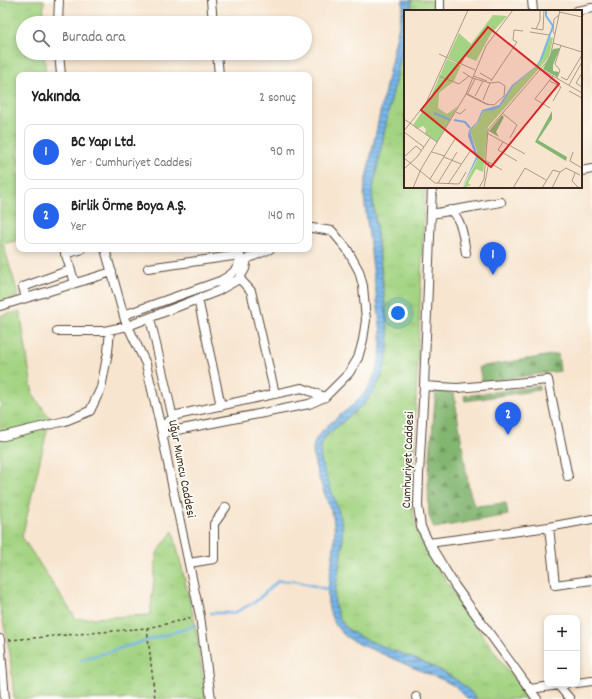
<!DOCTYPE html>
<html lang="tr">
<meta charset="utf-8">
<style>
:root{--surface:#fff;--page:#f6f6f6;--text:#222;--muted:#767676;--line:#e0e0e0;--accent:#2563eb}
body{margin:0;font-family:Dekko,sans-serif;background:var(--page);color:var(--text)}
.controls{position:absolute;right:12px;bottom:12px;display:grid;overflow:hidden;border-radius:8px;box-shadow:0 2px 6px #0003}
.controls button{width:36px;height:36px;display:grid;place-items:center;padding:0;border:0;border-bottom:1px solid var(--line);background:var(--surface);color:var(--text);font:20px sans-serif}
.you{position:absolute;left:398px;top:313px;width:14px;height:14px;margin:-10px;border:3px solid #fff;border-radius:50%;background:#1a73e8;box-shadow:0 0 0 6px #1a73e833}
.badge{display:grid;place-items:center;width:26px;height:26px;border-radius:50%;background:var(--accent);color:#fff;font-size:13px;font-weight:700}
.pin{position:absolute;translate:-50% -33px;filter:drop-shadow(0 1px 2px #0008)}
.pin::after{content:'';position:absolute;top:21px;width:14px;height:12px;background:inherit;clip-path:polygon(0 0,100% 0,50% 100%)}
.list{margin:0;padding:0;list-style:none}
h2{display:flex;justify-content:space-between;align-items:center;height:52px;margin:0;padding:0 16px;font-size:17px}
h2 small{font-size:13px;font-weight:400;color:var(--muted)}
.list li{display:grid;grid-template-columns:26px 1fr auto;gap:12px;align-items:center;box-sizing:border-box;height:56px;margin:0 8px 8px;padding:0 8px;border:1px solid var(--line);border-radius:8px}
.list b{display:block;font-size:15px;white-space:nowrap}
.list p{margin:0;font-size:13px;white-space:nowrap;color:var(--muted)}
.list em{font-size:13px;font-style:normal;color:var(--muted)}
.icon{flex:none;width:22px;height:22px;fill:none;stroke:currentColor;stroke-width:2;stroke-linecap:round;stroke-linejoin:round}
.map{position:relative;flex:none;width:592px;height:699px;overflow:hidden}
.search{position:absolute;background:var(--surface);box-shadow:0 2px 6px #0003;left:16px;top:16px;width:296px;height:44px;display:flex;align-items:center;gap:10px;box-sizing:border-box;padding:0 14px;border-radius:22px;color:var(--muted);font-size:15px}
.panel{position:absolute;background:var(--surface);box-shadow:0 2px 6px #0003;left:16px;top:72px;width:296px;height:180px;border-radius:8px}
.map>svg:first-child{display:block}
</style>
<div class="map">
<svg width="592" height="699" viewBox="0 0 592 699">
<defs>
<pattern id="grass-tufts" width="24" height="20" patternUnits="userSpaceOnUse"><rect width="24" height="20" fill="#a4d483"/><path d="M3 7l-1-3M5 7V3M7 7l1-3M15 17l-1-3M17 17v-4M19 17l1-3" fill="none" stroke="#8eb671"/></pattern>
<pattern id="forest-firs" width="22" height="20" patternUnits="userSpaceOnUse"><rect width="22" height="20" fill="#83b671"/><path d="M5 1l3.5 6h-7zM16 11l3.5 6h-7z" fill="#6c945c"/></pattern>
<pattern id="water-rules" width="6" height="5" patternUnits="userSpaceOnUse"><rect width="6" height="5" fill="#76b6ea"/><path d="M0 2.5h6" fill="none" stroke="#6294bd"/></pattern>
</defs>
<rect width="100%" height="100%" fill="#fdfcf7"/>
<filter id="ink" filterUnits="userSpaceOnUse"><feTurbulence type="fractalNoise" baseFrequency=".025" numOctaves="2"/><feDisplacementMap in="SourceGraphic" scale="8" xChannelSelector="R" yChannelSelector="G"/><feConvolveMatrix kernelMatrix="1 2 1 2 8 2 1 2 1" color-interpolation-filters="sRGB"/></filter>
<filter id="wash" filterUnits="userSpaceOnUse"><feTurbulence type="fractalNoise" baseFrequency=".012" numOctaves="4" result="noise"/><feDisplacementMap in="SourceGraphic" scale="16" xChannelSelector="R" yChannelSelector="G"/><feGaussianBlur stdDeviation="0.9" result="paint"/><feColorMatrix in="noise" values="0 0 0 0 0 0 0 0 0 0 0 0 0 0 0 0 0 1.4 0 .05"/><feComposite in="paint" operator="in"/></filter>
<g filter="url(#wash)">
<rect width="100%" height="100%" fill="#f7e5cf"/>
<path fill="url(#grass-tufts)" stroke="#707f50" d="M0,0h44l-1,23h-20v30h21l2,22h-27v165l-16,4 16,53 -19,6z
M412,0h21v11h-23z
M405,38v149h20l-13,306c0,21 3,38 14,57l41,63 61,86h-51c-24,-30 -65,-40 -98,-54 -12,-5 -26,-10 -35,-20 -6,-7 -9,-16 -10,-25l9,-61 -22,-78c-1,-11 -1,-18 7,-27 23,-19 39,-30 54,-57l1,-95 -11,-88 17,-85z
M20,311l13,84 17,23 -28,119 54,82 74,-4 7,-62 16,-22 22,92 11,76h-192l-4,-46 -10,-45v-292z"/>
<path fill="url(#forest-firs)" stroke="#5f7048" d="M558,354l2,17 -78,11 -3,-15z
M539,386v4l-74,11 -1,-5z
M436,390l18,4 15,95 4,13 3,4 30,-3 2,12 -74,13 -5,-12 -1,-37z"/>
<path fill="url(#water-rules)" stroke="#587084" d="M403,0h9l-2,11h-5v29l-16,69 -17,85 17,143c-2,29 -6,44 -25,67l-36,30c-8,9 -8,16 -7,27l20,57c4,21 -1,42 -4,63 -2,9 -4,18 -1,27 2,9 7,17 14,23 8,6 18,9 27,13 34,15 76,25 100,55h-9l-13,-13 -12,-6c-22,-9 -43,-18 -65,-28 -11,-5 -25,-9 -35,-18 -12,-12 -17,-28 -15,-44 2,-25 10,-49 5,-73 -6,-18 -20,-49 -20,-68 1,-20 37,-38 49,-53 15,-18 20,-40 19,-63l-17,-136 1,-14 38,-177z"/>
<g fill="none" stroke-linecap="round" stroke-linejoin="round">
<path stroke="#76b6ea" stroke-width="2.5" d="M211,613h23l21,-11 23,-21h17l35,9
M81,660l108,-32 5,-3"/>
</g>
</g>
<g filter="url(#ink)">
<g fill="none" stroke-linecap="round" stroke-linejoin="round">
<defs>
<path id="minor" d="M211,0l2,23
M532,0l1,11
M440,11v-11
M577,11l15,-3
M58,23l1,-23
M59,53l2,22
M217,53l2,22
M581,171l11,-2
M432,187l-8,199 -5,88 -1,32 3,21 8,16 26,43 82,113
M450,210c13,11 13,27 16,43
M431,214l70,-12
M64,249l11,34
M105,249l20,71 21,44 16,69 10,51 28,132 11,83
M65,254l15,-4
M148,268l92,-13
M239,278l12,13 24,103
M26,298l-3,-11 47,-17
M198,299l23,107
M0,306l112,-34
M124,315l96,-34c15,-8 22,-14 19,-32
M150,318l23,100
M57,331h47l24,-5 90,-35 21,-12 6,-10 2,-10 23,-10
M424,386l33,2 91,-8 20,97
M161,427l16,-12 125,-27 23,9
M162,433l147,-29 16,-7 24,-24 9,-15 5,-18 3,-20 -3,-34 -4,-15 -12,-22 -15,-18 -20,-3h-3
M0,437l65,-16 25,-10 11,-23 7,-36 2,-22
M549,527l6,58 37,-5
M429,543l120,-16 43,-8
M189,563l25,-4v-35l12,-17
M0,639l5,60
M577,683l15,-2
M558,685l12,14
M530,689l36,-5
M416,697l1,2"/>
</defs>
<use href="#minor" stroke="#574639" stroke-width="10"/>
<path stroke="#574639" stroke-width="1.5" stroke-dasharray="3 3" stroke-linecap="butt" d="M147,628l8,71
M9,640l138,-12 46,-10"/>
<use href="#minor" stroke="#fff" stroke-width="8"/>
</g>
</g>
<g text-anchor="middle" dominant-baseline="central" stroke-width="3.5" stroke-linejoin="round" paint-order="stroke">
<g font-size="13" fill="#3b2a1e" stroke="#fdfcf7">
<text transform="translate(409 460) rotate(-88)">Cumhuriyet Caddesi</text>
<text transform="translate(181 469) rotate(79)">Uğur Mumcu Caddesi</text>
</g>
</g>
<g transform="translate(404 10)">
<rect width="178" height="178" fill="#f7e5cf"/>
<path d="M89,5l14,1 -17,19 -14,26 -11,-5 -3,8 -14,-7 11,-24 12,11zM146,27l3,1 -4,19 -61,70 -5,45 -7,-3 -8,14 3,2 -8,3 14,-28v-9l-7,-20 7,-7 6,-13 17,-4 14,-22 23,-19zM43,49l14,6 -7,16 -15,12 -1,15 9,6 11,-8 -21,36 -12,-8 1,-5 -3,-3 -6,3 -4,-4 15,-22z" fill="#a4d483"/>
<path d="M156,38l-7,17v6l6,1 -2,5 -14,-8 10,-20zM148,101v8l-14,21 29,17 -1,4 -31,-19zM98,105l2,2 -8,15 3,5 -10,-6z" fill="#83b671"/>
<path d="M137,48l1,1 -5,7 -23,19 -14,22 -6,3 -11,1 -5,11 -8,9 8,26 -16,31 14,-31 -8,-21 1,-6 8,-8 5,-12 17,-5 13,-20 24,-19z" fill="#76b6ea"/>
<path fill="none" stroke="#76b6ea" stroke-width="2" d="M137,49l12,-33 -7,-10v-6M30,103l16,7M50,110l11,2 5,6"/>
<path fill="none" stroke="#ac9a88" stroke-width="1" d="M155,2l23,5M127,18l12,2 1,-20M132,19l4,-9v-10M126,22l19,3M151,24l-2,-2 1,-13 5,-4M149,33l29,9M35,44l36,16M137,59l41,24M59,62l9,6 18,5 9,-1 6,4 -1,10 -10,9 -8,-1 -20,-10M76,63l12,7M178,63l-6,10 6,4M35,66l20,8 10,-8M69,66l14,5M157,67l6,3 15,-25M153,68l3,-8 -5,-6 6,-19M87,71l26,-39 -4,-2 1,-10 9,1M146,71l11,6 -8,14M165,75l13,-23M165,81l13,7M62,83l23,12M64,83l7,-14M71,86l8,-15M79,90l7,-17M146,98l-15,-9 18,-23M52,102l4,2 6,-5M98,103l15,12 -7,13M0,109l33,23M0,121l22,-28 42,-93M0,122l20,15M83,123l38,21M99,132l-5,8 19,11M28,142l13,4M169,142l-3,9 12,7M0,147l12,-11 6,5M40,147l17,7M0,148l31,25 24,1 7,-12M81,150l17,10M0,159l13,-12 13,-19M171,163l-3,8 7,7M26,169l25,-40M34,173l19,-31M44,174l23,-34M80,177l5,-25M9,178l8,-19 45,-75 20,-48 27,-36M75,178l5,-9 4,-49 62,-72 10,-48M109,178l12,-20 21,12M138,178l11,-18 7,2M148,178l8,-16 6,-4 14,7"/>
<path fill="#d62828" fill-opacity="0.15" stroke="#d62828" stroke-width="2" d="M84,17l71,57 -68,83 -70,-57z"/>
<rect width="178" height="178" fill="none" stroke="#3b2a1e" stroke-width="2"/>
</g>
</svg>
<div class="controls">
<button>+</button>
<button>−</button>
</div>
<div class="you"></div>
<div class="pin badge" style="left:493px;top:275px">1</div>
<div class="pin badge" style="left:508px;top:435px">2</div>
<div class="search"><svg class="icon" aria-label="search" viewBox="0 0 24 24"><circle cx="10" cy="10" r="6"/><path d="M15 15l6 6"/></svg>Burada ara</div>
<section class="panel">
<h2>Yakında<small>2 sonuç</small></h2>
<ul class="list">
<li><span class="badge">1</span><div><b>BC Yapı Ltd.</b><p>Yer · Cumhuriyet Caddesi</p></div><em>90 m</em></li>
<li><span class="badge">2</span><div><b>Birlik Örme Boya A.Ş.</b><p>Yer</p></div><em>140 m</em></li>
</ul>
</section>
</div>
